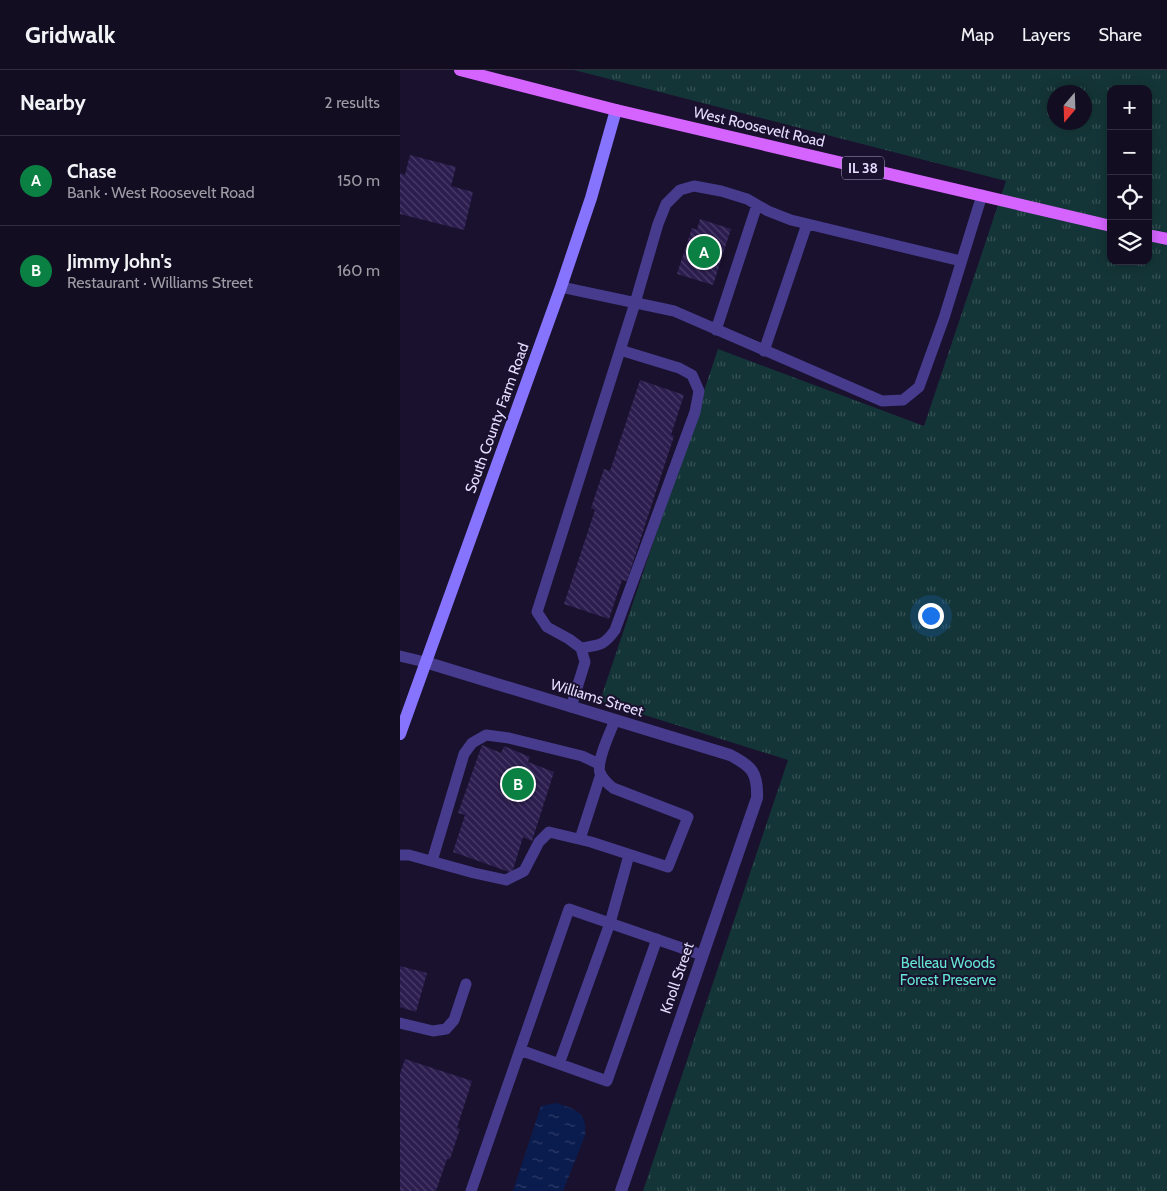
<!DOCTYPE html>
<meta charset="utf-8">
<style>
:root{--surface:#130d22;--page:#1c162a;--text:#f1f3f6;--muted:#9d9ca5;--line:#322d40;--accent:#0b8043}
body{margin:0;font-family:Cabin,sans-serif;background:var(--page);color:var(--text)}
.controls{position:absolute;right:15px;top:15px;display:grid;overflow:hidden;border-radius:10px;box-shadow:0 2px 12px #0003}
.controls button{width:45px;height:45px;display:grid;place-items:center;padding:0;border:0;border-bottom:1px solid var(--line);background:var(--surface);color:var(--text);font:25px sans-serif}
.compass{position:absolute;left:647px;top:15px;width:45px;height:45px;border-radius:50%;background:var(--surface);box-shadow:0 2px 12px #0003;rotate:199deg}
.you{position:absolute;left:530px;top:545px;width:18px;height:18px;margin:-12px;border:4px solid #fff;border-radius:50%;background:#1a73e8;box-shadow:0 0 0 8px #1a73e833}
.badge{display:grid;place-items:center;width:32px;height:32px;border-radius:50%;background:var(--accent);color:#fff;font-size:16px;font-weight:700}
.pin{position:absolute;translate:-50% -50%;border:2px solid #fff;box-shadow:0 1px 5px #0006}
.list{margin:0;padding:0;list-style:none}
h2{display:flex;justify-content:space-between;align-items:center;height:65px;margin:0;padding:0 20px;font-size:21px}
h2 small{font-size:16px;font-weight:400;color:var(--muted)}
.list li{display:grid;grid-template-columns:32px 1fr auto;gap:15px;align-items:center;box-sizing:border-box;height:90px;padding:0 20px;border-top:1px solid var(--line)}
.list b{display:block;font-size:19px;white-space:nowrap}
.list p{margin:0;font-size:16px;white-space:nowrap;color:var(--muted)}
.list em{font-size:16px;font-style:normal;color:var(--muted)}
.icon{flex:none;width:28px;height:28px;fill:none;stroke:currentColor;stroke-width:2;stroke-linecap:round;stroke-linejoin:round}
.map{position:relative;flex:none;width:767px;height:1121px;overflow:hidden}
header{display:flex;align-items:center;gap:30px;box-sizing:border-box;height:70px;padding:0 25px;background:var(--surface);border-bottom:1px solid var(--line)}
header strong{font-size:24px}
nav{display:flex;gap:28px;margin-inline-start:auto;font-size:18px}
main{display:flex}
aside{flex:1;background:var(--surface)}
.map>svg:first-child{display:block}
</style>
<header>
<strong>Gridwalk</strong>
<nav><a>Map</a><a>Layers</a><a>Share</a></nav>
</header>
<main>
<aside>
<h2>Nearby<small>2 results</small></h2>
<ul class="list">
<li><span class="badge">A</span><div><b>Chase</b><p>Bank · West Roosevelt Road</p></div><em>150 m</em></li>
<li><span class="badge">B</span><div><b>Jimmy John's</b><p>Restaurant · Williams Street</p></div><em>160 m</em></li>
</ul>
</aside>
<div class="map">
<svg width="767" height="1121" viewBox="0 0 767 1121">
<defs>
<pattern id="park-tufts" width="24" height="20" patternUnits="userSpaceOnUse" patternTransform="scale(1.25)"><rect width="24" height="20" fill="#143537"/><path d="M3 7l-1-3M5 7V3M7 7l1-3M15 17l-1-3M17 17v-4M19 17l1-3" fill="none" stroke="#365255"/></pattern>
<pattern id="water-ripples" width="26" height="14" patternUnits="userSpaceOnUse" patternTransform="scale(1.25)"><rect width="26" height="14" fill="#0a1b4d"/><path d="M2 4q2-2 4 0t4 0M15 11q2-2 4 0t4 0" fill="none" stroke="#2e3c68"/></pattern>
<pattern id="building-back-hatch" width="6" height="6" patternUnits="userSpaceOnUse" patternTransform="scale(1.25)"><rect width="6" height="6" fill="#2c1d4f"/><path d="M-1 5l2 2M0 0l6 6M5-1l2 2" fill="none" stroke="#4a3d69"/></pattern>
</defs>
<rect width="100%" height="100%" fill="#19112d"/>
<path fill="url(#park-tufts)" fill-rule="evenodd" d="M174,0h593v1121h-524l145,-431 -188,-59 118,-352 206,77 82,-245zM711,19h37v172h-37zM654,22h30v30h-30z"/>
<path fill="url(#water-ripples)" d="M156,1033c19,6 32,9 29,33l-22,55h-50l28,-85z"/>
<path fill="url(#building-back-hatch)" d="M10,85l46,12 -5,19 22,6 -9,38 -64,-16v-41l5,2z
M300,149l31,10 -18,56 -36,-11 15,-46 5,2z
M240,310l44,15 -13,40 3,1 -47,145 -5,-1 -13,39 -45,-15 31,-94 -4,-2 13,-39 6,2z
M82,675l19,8 3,-7 26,11 -2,5 26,10 -22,69 -9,-4 -11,36 -59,-21 12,-37 -7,-2z
M0,896l27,7 -11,39 -16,-5z
M5,989l67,22 -15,47 3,1 -10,30h-3l-11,32h-36v-117z"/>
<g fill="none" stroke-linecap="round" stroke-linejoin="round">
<path stroke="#473b8d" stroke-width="11" d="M161,217l113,24 208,90 21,-1 16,-13 25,-69 38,-123
M316,260l41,-125
M364,281l43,-127
M181,578c18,-3 23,-2 34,-18l80,-218 4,-21 -7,-16 -13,-7 -59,-18
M0,586l25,6
M171,637l14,-45 -4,-14 -12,-9 -22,-12 -10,-15 98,-309 23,-79 8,-20 14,-14 14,-4 27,5 26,8 21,12 23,9 170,41
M180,769l21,-65
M0,785h9l65,18 32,7 18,-9 15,-29 10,-10 42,10 77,25 20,-50 -75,-29c-5,-4 -10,-9 -13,-15 -4,-12 10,-40 15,-53
M32,791l32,-107 8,-11 14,-8 23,3 73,18 17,8
M0,953l33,8 13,-2 8,-9 12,-36
M120,980l87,31 50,-142
M159,994l51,-141 19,-68
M71,1121l98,-282 133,46"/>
<path stroke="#473b8d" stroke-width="12" d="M25,592l305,93c22,11 28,18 27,43l-136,393"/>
<path stroke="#8674ff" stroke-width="12" d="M0,664l161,-447 30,-89 25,-88"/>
<path stroke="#d564ff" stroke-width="12" d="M60,0l156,40 495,116
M748,165l19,4"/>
</g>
<g text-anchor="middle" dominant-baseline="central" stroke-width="4" stroke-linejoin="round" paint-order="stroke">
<rect fill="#19112d" stroke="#a8a0c0" stroke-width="1" x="442" y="86.5" width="42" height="23" rx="4"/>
<g font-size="14" font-weight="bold" fill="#e5ddff">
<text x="463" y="98">IL 38</text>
</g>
<g font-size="15" fill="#e5ddff" stroke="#19112d">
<text transform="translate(359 57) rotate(13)">West Roosevelt Road</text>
<text transform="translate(97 348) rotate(-70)">South County Farm Road</text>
<text transform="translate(197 628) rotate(17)">Williams Street</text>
<text transform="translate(277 908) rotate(-71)">Knoll Street</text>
</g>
<g font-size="15" fill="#64e4d2" stroke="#19112d">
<text x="548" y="893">Belleau Woods<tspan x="548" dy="17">Forest Preserve</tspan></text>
</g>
</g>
</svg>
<div class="controls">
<button>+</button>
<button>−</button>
<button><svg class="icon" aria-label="locate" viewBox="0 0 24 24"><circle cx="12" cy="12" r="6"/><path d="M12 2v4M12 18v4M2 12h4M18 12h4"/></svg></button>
<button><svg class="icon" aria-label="layers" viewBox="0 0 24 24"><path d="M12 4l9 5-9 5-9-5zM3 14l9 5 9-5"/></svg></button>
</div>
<svg class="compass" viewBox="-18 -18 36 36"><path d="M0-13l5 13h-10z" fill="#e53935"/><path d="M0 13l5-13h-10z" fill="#9d9ca5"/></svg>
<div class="you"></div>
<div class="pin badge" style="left:304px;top:182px">A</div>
<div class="pin badge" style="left:118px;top:714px">B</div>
</div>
</main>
